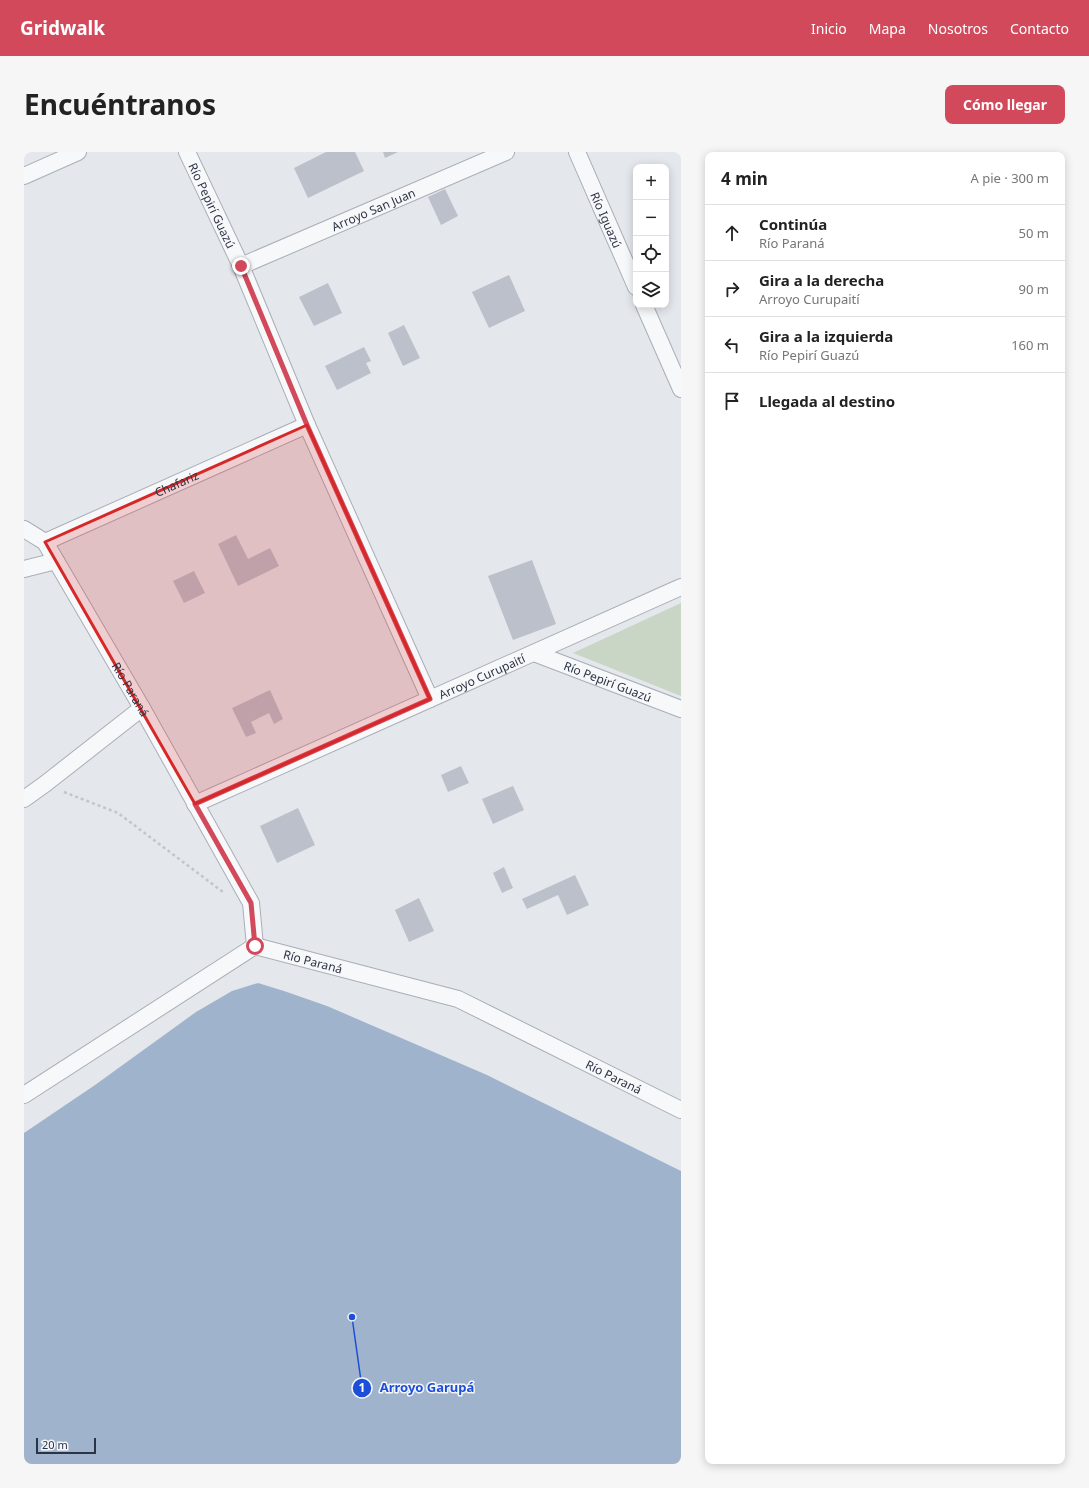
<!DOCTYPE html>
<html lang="es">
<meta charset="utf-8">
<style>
:root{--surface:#fff;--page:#f6f6f6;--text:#222;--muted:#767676;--line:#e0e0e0;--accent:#d1495b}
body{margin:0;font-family:"Noto Sans",sans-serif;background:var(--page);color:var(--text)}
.controls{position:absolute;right:12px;top:12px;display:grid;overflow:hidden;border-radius:8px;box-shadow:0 2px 10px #0003}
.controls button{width:36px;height:36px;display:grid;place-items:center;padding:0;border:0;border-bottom:1px solid var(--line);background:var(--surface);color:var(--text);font:20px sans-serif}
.scale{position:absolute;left:12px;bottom:10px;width:60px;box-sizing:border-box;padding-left:4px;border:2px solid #2b3445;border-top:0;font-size:11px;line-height:14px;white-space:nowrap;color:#2b3445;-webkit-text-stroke:3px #f4f6f9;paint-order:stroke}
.stop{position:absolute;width:12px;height:12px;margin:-9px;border:3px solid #d1495b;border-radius:50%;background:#fff}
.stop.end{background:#d1495b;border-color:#fff;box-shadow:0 1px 4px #0008}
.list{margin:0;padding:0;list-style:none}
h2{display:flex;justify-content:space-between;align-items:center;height:52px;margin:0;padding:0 16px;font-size:17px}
h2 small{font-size:13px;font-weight:400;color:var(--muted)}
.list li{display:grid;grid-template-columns:26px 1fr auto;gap:12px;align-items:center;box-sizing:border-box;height:56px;padding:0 16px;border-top:1px solid var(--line)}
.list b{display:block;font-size:15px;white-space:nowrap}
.list p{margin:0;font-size:13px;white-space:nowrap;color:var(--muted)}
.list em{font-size:13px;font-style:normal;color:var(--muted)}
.icon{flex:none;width:22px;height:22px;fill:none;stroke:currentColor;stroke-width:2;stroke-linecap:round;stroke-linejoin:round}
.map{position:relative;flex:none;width:657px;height:1312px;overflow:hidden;border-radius:8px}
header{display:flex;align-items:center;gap:24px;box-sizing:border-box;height:56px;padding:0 20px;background:var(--accent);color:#fff}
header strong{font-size:19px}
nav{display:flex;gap:22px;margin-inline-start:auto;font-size:14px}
.intro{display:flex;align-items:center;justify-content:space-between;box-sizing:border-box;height:96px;padding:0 24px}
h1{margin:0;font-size:28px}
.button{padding:10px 18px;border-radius:8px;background:var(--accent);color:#fff;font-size:14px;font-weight:700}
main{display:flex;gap:24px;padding:0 24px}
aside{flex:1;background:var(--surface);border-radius:8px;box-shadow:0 2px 10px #0003}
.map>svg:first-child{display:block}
</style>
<header>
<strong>Gridwalk</strong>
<nav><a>Inicio</a><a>Mapa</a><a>Nosotros</a><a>Contacto</a></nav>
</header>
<div class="intro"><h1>Encuéntranos</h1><a class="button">Cómo llegar</a></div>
<main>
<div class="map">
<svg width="657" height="1312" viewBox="0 0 657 1312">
<rect width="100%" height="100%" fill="#e4e7ec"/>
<path fill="#c9d6c5" d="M657,451v93l-108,-43z"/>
<path fill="#9fb4cc" d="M234,831l26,8 43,15 160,69 194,96v293h-657v-331l71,-48 101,-73 36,-21z"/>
<path fill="#bbc0ca" d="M302,0h29l9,19 -56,27 -14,-30z
M359,0h15l-13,6z
M421,37l13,27 -17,9 -13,-28z
M485,123l16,36 -36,17 -17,-36z
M304,131l14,30 -28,13 -15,-29z
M380,173l16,33 -17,8 -15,-33z
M340,195l7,14 -5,2 5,10 -34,17 -12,-24z
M212,383l12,24 22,-11 9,18 -41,20 -20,-42z
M508,408l24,64 -43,16 -25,-64z
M170,419l11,22 -21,10 -11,-22z
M246,538l13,29 -9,5 -5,-11 -18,9 5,11 -10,4 -14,-29z
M437,614l8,17 -21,9 -7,-17z
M489,634l11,24 -31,14 -11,-25z
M274,656l17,37 -38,18 -17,-37z
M480,715l9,21 -11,5 -9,-20z
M551,723l14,30 -22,10 -9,-20 -31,14 -5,-10z
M395,746l15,33 -25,11 -14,-32z"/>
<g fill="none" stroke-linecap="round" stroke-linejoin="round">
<defs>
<g id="street">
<path id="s1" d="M163,0l54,114 66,159 123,274"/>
<path id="s2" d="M553,0l59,135"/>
<path d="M0,24l54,-24"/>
<path id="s3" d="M217,114l265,-114"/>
<path d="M620,153l37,84"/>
<path id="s4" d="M0,377l21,13 97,166 109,195 4,43"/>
<path id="s5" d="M21,390l262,-117"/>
<path d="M0,417l32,-8"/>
<path id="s6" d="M510,501l147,56"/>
<path d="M0,647l21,-15 97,-76"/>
<path id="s7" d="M171,652l486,-217"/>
<path id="s8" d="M231,794l203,53 223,111"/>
<path d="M0,943l231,-149"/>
</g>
</defs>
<use href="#street" stroke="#a9aeb7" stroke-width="18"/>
<path stroke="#c2c5cb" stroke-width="2.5" stroke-dasharray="3 3" stroke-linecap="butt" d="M40,640l54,21 105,79"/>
<use href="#street" stroke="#f7f8fa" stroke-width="16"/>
</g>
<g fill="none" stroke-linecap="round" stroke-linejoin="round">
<path stroke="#d1495b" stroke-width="5" d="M217,114l66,159 123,274 -235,105 56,99 4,43"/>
</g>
<path fill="#d62828" fill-opacity="0.2" stroke="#d62828" stroke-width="3" stroke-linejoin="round" d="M283,273l123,274 -235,105 -150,-262z"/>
<g text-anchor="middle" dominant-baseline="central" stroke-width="3" stroke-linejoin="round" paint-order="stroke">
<g font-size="12" fill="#2b3445" stroke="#f4f6f9">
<text stroke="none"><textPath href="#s1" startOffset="59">Río Pepirí Guazú</textPath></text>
<text stroke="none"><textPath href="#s3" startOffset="144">Arroyo San Juan</textPath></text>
<text stroke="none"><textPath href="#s2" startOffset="74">Río Iguazú</textPath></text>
<text stroke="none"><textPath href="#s5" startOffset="144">Chafariz</textPath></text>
<text stroke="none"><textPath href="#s7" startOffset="314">Arroyo Curupaití</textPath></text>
<text stroke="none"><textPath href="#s6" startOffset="79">Río Pepirí Guazú</textPath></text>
<text stroke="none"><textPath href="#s4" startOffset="195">Río Paraná</textPath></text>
<text stroke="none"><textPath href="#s8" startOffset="60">Río Paraná</textPath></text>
<text stroke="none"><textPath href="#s8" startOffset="384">Río Paraná</textPath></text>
</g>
</g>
<path fill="none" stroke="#1d4ed8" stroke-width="1.5" d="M328 1165L338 1236"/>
<g fill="#1d4ed8" stroke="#f4f6f9" stroke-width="1.5">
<circle cx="328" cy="1165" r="4"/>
<circle cx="338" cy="1236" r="10"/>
</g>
<g font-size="12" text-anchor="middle" font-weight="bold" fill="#fff">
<text x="338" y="1240">1</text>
</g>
<g font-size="13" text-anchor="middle" font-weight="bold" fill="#1d4ed8" stroke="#f4f6f9" stroke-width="3" stroke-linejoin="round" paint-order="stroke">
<text x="403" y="1240">Arroyo Garupá</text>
</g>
</svg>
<div class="controls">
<button>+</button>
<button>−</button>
<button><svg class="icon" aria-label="locate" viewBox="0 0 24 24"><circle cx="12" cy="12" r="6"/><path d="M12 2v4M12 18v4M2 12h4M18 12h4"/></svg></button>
<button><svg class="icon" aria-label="layers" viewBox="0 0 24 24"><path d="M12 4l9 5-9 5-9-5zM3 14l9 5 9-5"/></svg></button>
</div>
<div class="scale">20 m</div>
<div class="stop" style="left:231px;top:794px"></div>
<div class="stop end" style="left:217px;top:114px"></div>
</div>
<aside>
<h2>4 min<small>A pie · 300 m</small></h2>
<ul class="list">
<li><svg class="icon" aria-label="ahead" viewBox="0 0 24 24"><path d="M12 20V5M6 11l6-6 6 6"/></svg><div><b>Continúa</b><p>Río Paraná</p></div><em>50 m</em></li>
<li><svg class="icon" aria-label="right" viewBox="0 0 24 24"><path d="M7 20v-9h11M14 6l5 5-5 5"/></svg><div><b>Gira a la derecha</b><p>Arroyo Curupaití</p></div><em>90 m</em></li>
<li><svg class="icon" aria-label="left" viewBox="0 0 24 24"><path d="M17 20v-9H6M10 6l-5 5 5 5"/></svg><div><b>Gira a la izquierda</b><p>Río Pepirí Guazú</p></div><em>160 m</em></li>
<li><svg class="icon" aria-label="arrive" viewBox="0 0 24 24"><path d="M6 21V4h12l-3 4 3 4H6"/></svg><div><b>Llegada al destino</b></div></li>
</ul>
</aside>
</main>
